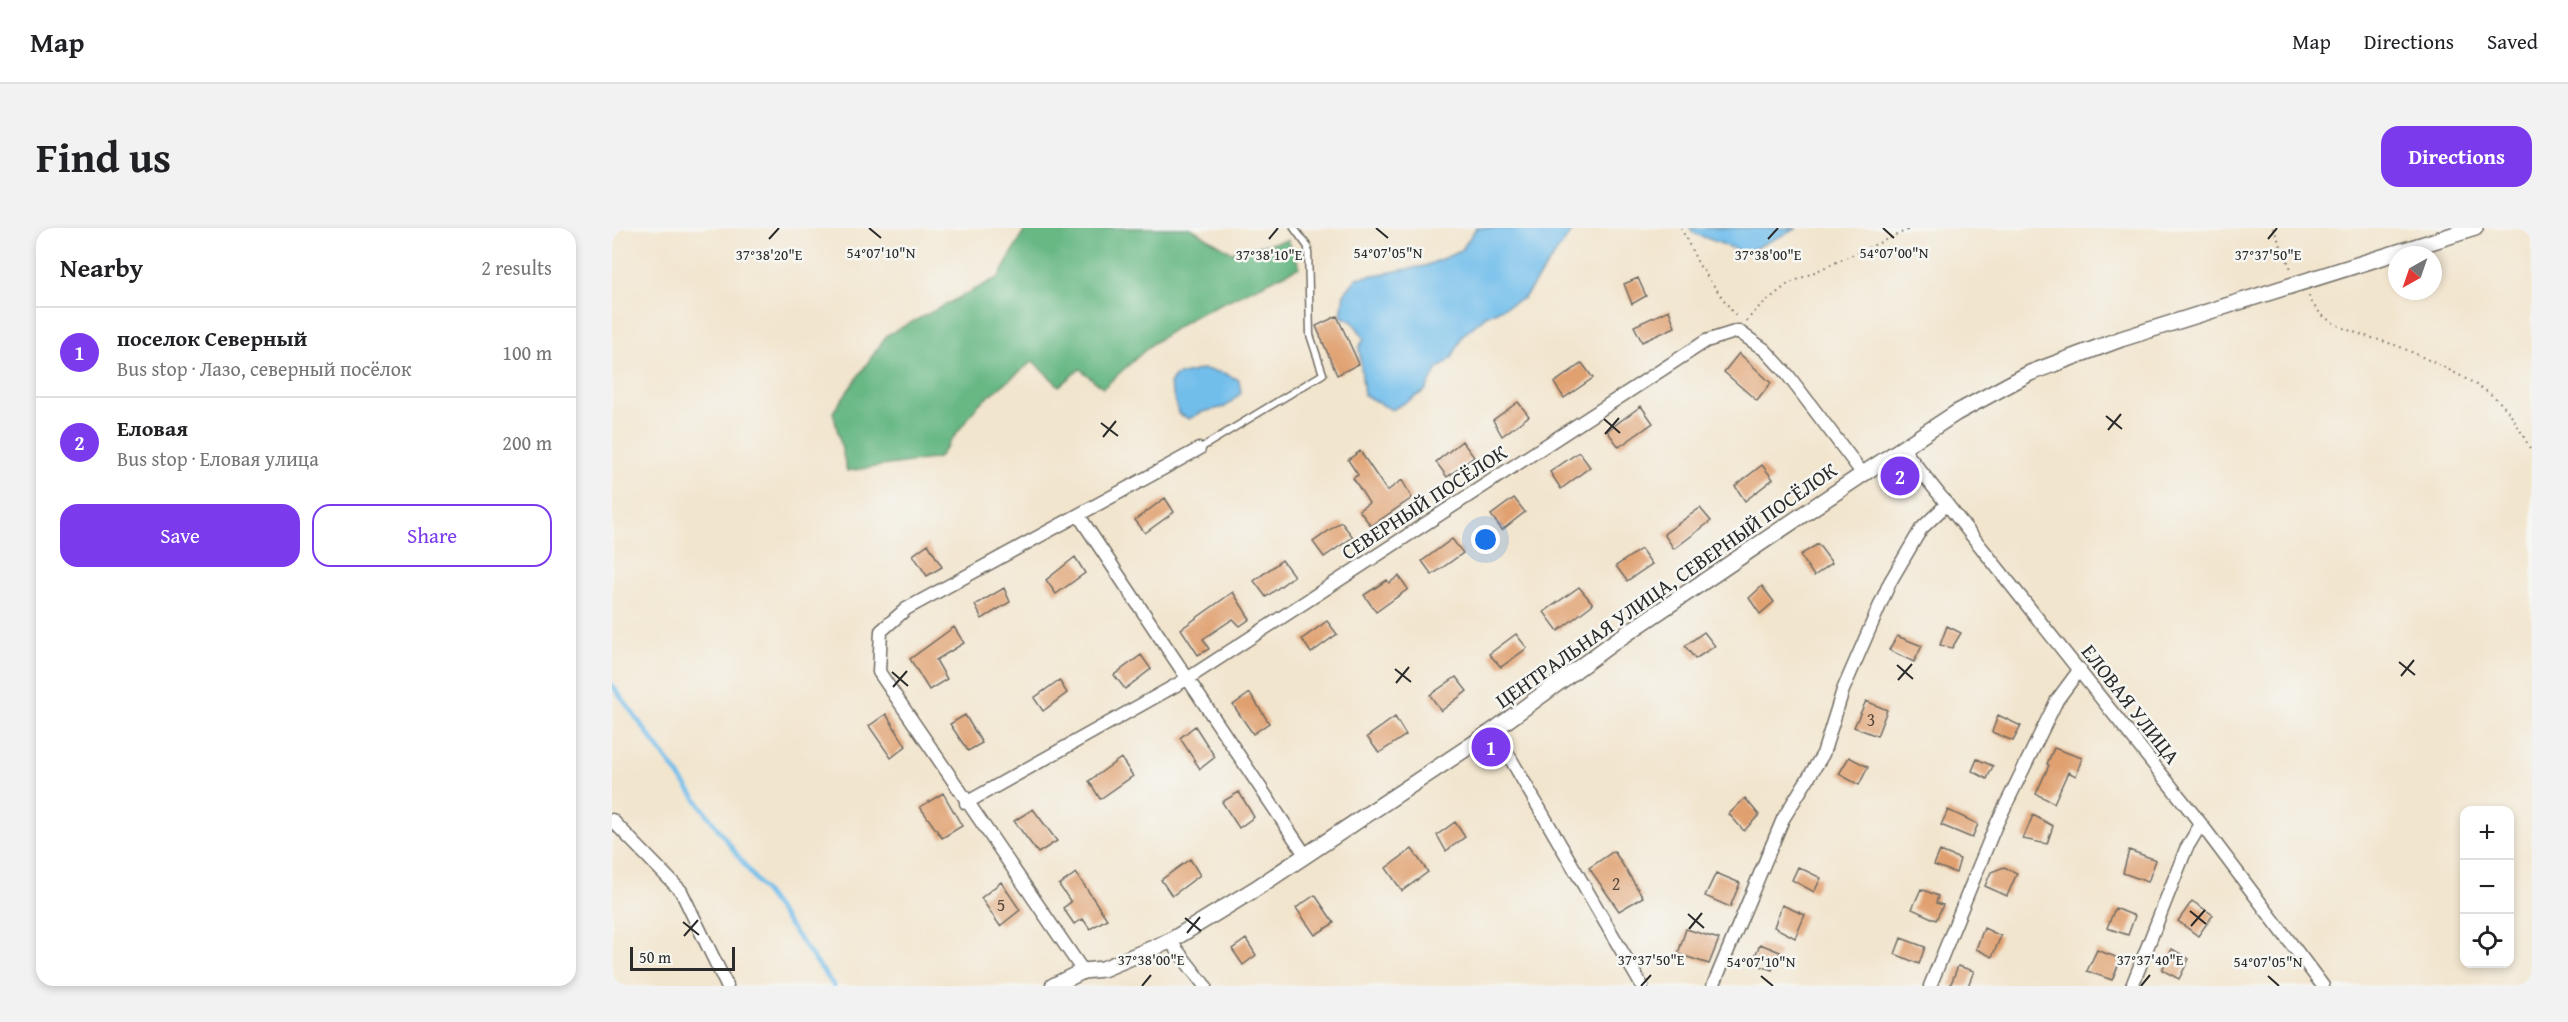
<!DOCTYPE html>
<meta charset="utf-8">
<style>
:root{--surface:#fff;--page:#f2f2f2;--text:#202124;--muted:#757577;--line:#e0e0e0;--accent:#7c3aed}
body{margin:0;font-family:"Gentium Book Plus",serif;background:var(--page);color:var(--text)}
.controls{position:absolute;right:18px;bottom:18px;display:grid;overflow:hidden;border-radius:12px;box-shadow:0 3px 9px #0003}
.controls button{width:54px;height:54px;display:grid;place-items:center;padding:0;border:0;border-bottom:2px solid var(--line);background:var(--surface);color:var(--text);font:30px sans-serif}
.compass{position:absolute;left:1776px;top:18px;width:54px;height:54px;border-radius:50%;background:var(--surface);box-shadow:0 3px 9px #0003;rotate:220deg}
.scale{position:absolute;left:18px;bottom:15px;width:105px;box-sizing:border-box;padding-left:6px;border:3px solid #2b2b2b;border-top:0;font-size:16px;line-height:21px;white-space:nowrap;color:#2b2b2b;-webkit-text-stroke:4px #f6f6f2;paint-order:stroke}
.you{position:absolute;left:874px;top:312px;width:21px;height:21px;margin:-15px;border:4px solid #fff;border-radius:50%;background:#1a73e8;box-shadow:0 0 0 9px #1a73e833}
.badge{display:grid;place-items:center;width:39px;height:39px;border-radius:50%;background:var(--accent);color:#fff;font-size:20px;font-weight:700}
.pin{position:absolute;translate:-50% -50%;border:3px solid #fff;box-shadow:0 2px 6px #0006}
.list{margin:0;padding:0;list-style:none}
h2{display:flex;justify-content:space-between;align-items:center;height:78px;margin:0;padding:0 24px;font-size:26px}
h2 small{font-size:20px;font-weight:400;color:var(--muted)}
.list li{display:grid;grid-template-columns:39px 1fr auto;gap:18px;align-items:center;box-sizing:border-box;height:90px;padding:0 24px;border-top:2px solid var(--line)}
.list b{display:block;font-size:22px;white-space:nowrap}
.list p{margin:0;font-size:20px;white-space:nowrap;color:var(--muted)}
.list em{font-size:20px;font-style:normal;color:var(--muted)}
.actions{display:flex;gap:12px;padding:18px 24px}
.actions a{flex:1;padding:14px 0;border:2px solid var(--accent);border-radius:18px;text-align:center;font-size:21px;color:var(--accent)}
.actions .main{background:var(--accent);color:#fff}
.icon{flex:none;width:33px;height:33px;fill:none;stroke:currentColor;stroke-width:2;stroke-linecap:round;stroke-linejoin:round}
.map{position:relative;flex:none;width:1920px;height:758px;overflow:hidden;border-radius:18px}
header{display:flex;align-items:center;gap:36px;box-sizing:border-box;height:84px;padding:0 30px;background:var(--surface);border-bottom:2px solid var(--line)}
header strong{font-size:28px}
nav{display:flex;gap:33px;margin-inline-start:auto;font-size:21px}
.intro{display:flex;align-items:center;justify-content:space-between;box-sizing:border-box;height:144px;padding:0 36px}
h1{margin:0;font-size:42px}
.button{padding:15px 27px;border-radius:18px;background:var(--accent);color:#fff;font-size:21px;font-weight:700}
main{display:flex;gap:36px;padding:0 36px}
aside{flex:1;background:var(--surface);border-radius:18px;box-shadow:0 3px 9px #0003}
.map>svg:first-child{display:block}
</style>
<header>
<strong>Map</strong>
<nav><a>Map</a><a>Directions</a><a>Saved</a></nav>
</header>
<div class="intro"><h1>Find us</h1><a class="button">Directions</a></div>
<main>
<aside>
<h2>Nearby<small>2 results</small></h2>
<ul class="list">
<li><span class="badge">1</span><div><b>поселок Северный</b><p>Bus stop · Лазо, северный посёлок</p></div><em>100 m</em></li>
<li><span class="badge">2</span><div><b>Еловая</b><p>Bus stop · Еловая улица</p></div><em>200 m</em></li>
</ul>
<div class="actions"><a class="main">Save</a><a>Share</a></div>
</aside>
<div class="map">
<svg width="1920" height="758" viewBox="0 0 1920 758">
<rect width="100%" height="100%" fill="#f6f6f2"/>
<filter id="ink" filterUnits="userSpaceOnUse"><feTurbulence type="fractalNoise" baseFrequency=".0167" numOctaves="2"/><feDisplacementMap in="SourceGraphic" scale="12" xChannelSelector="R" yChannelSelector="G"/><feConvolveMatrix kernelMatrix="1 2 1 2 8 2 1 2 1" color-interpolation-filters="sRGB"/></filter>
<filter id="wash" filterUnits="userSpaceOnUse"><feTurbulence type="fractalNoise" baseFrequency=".008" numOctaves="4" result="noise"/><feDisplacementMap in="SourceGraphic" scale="24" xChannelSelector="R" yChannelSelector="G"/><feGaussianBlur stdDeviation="1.35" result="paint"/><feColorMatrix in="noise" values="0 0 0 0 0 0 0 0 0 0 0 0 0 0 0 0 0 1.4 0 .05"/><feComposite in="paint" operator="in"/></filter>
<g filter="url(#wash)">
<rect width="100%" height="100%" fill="#f2e5ce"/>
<path fill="#68b884" stroke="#4a7258" stroke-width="1.5" d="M414,0h165l40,24 57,-12 12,27 -106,49 -41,27 -50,45 -23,-19 -21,17 -26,-25 -55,44 -40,53 -91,13 -14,-59 54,-77 112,-58z"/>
<path fill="#72beeb" stroke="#4e748b" stroke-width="1.5" d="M864,0h98l-50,70 -38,18 -23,19 -11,23 -15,12 -12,21 -33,19 -28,-15 -5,-47 5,-10 -11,-16 -12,-6 3,-22 13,-16 68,-12 36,-15z
M1078,0h104l2,1 -51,24 -52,-20z
M591,141l21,4 15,7 2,13 -16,14 -23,5 -13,7 -10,-5 -9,-30 5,-8z"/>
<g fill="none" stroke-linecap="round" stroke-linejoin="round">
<path stroke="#72beeb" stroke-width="4.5" d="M0,457l222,301"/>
</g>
<g id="blocks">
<path fill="#e0a070" d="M1026,50l8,18 -14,8 -8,-20z
M1057,82l6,17 -33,15 -8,-16z
M725,88l22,48 -22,11 -21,-49z
M1127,125l32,30 -14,18 -33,-29z
M970,135l11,15 -29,20 -10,-15z
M906,174l11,14 -27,20 -9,-16z
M1029,178l12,17 -34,24 -12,-16z
M850,213l12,16 -27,20 -11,-15z
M748,223l27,40 15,-11 10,18 -41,28 -12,-16 10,-7 -16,-25 5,-3 -10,-15z
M967,224l11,15 -29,22 -11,-17z
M1150,237l11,14 -28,22 -10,-15z
M553,270l9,14 -29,21 -10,-13z
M902,270l11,14 -23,18 -11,-15z
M1088,280l11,13 -37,28 -10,-15z
M729,294l12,15 -29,20 -11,-15z
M840,311l11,14 -31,22 -10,-14z
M316,316l14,23 -15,9 -14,-21z
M1206,316l14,19 -18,13 -14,-21z
M1029,321l11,15 -25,17 -11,-15z
M463,329l10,16 -29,21 -10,-14z
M670,332l12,16 -28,21 -12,-16z
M787,348l9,13 -32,23 -12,-17 23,-15 2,3z
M1150,358l12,16 -14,12 -11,-16z
M967,359l14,17 -35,27 -14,-19z
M392,360l6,14 -28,17 -7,-14z
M621,364l17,27 -10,7 -7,-7 -30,20 6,10 -11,6 -17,-26z
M715,393l10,13 -26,19 -9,-14z
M1335,398l14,7 -9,15 -12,-3z
M342,399l10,16 -28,17 11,19 -18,11 -19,-31z
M1092,404l11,14 -20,13 -10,-13z
M904,406l11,14 -26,19 -12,-13z
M1285,408l25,10 -8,16 -25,-12z
M529,427l10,14 -26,20 -11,-14z
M844,449l11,14 -26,20 -11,-16z
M447,452l8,13 -24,18 -9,-13z
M638,465l19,30 -16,11 -20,-29z
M1254,473l21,9 -10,26 -23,-9z
M274,486l20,32 -15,12 -22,-32z
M353,487l17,28 -14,8 -18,-27z
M1386,487l23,11 -8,15 -21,-9z
M783,489l11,18 -27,18 -12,-16z
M583,498l20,31 -15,12 -20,-31z
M1442,520l28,10 -6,18 -8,-4 -14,31 -18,-9 13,-29 -2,-1z
M1237,529l19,10 -9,18 -20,-11z
M509,530l12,18 -33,23 -11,-18z
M1365,531l16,7 -6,13 -15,-8z
M627,564l15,25 -15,11 -17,-26z
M331,565l19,33 -20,12 -22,-31z
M1133,570l14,17 -15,16 -15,-17z
M421,581l24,32 -19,12 -24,-32z
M1336,582l30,14 -6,14 -31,-13z
M1421,587l20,11 -6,18 -24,-5z
M843,594l10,15 -19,14 -9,-16z
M800,621l16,23 -26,19 -16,-23z
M1517,622l27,10 -8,22 -25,-9z
M1002,623l29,46 -24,14 -30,-43z
M1328,623l20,8 -4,14 -22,-8z
M578,631l10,16 -28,21 -11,-16z
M1186,639l23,11 -7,14 -22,-12z
M1392,639l13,6 -10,23 -22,-10 6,-14z
M464,645l31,46 -17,10 -7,-10 -9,5 -11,-16 8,-6 -12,-17z
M1104,645l24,10 -10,24 -25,-11z
M389,654l19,28 -20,16 -19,-28z
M1309,661l17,7 -2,7 7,2 -7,15 -24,-11z
M703,667l19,28 -19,12 -19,-27z
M1580,673l21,14 -15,21 -20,-15z
M1170,677l23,10 -10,23 -21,-11z
M1503,680l20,8 -7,19 -21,-7z
M1372,700l17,8 -9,21 -16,-8z
M1074,701l33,10 -10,25 -31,-10z
M1289,710l24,9 -6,17 -24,-10z
M634,711l10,16 -13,10 -11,-16z
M1148,716l20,8 -8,18 -20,-7z
M1560,721l17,10 -10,20 -17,-9z
M1485,722l24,9 -9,21 -25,-9z
M1346,738l16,5 -6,15h-18z"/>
</g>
</g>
<g filter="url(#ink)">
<use href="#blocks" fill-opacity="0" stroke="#716c64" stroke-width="1.5"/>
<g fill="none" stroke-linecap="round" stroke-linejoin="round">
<defs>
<path id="service" d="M587,221l124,-75 -13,-39 -2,-88 -14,-19"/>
<path id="minor" d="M1291,221l298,375 122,162
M467,288l227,340
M882,502l148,256
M354,575l221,-124 519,-338 32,-10 27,19 22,24 76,100
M0,592l69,71 46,95
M558,713l35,45
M471,743l-204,-299 2,-41 25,-22 293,-160
M1101,758l70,-167 40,-65 20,-64 47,-108 31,-53 26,-25
M1318,758l65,-159 62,-127 23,-31
M1520,758l54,-137 15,-25"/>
<path id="tertiary" d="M441,758l30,-15 20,-2 67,-28 85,-52 239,-159 120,-88 249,-168 93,-61 74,-40 91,-34 354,-111"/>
</defs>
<use href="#service" stroke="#716c64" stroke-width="9"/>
<use href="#minor" stroke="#716c64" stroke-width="15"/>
<use href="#tertiary" stroke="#716c64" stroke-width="18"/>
<path stroke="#716c64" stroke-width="2" stroke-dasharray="1.5 4.5" stroke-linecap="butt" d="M1069,0l18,37 38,53
M1661,0l19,43
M1697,68c14,37 67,39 98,54 26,12 59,27 82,43 21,15 31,37 43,59
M1134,93l14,-15 28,-22 124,-56"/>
<use href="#service" stroke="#fff" stroke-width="6"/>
<use href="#minor" stroke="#fff" stroke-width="12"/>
<use href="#tertiary" stroke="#fff" stroke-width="15"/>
</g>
</g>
<path fill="none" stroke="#2b2b2b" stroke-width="2" d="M257,0l12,10M764,0l12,10M1271,0l11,10M157,11l10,-11M657,11l9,-11M1156,11l10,-11M1656,11l9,-11M1494,188l16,13M992,191l16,14M489,195l17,13M1496,202l13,-16M993,206l14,-16M491,209l13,-16M1787,434l16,13M1285,437l16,14M783,441l16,13M280,444l16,14M1789,448l13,-16M1286,452l14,-16M784,455l13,-16M281,459l14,-16M1578,683l16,13M1076,686l16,14M573,690l16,13M71,694l16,13M1579,698l14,-16M1077,701l13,-16M575,705l13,-16M72,708l14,-16M1149,748l12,10M1656,748l11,10M530,758l9,-11M1029,758l10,-11M1529,758l9,-11"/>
<g text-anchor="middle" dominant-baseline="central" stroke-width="5" stroke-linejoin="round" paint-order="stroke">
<g font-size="18" fill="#58483c">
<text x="1259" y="491">3</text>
<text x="1004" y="655">2</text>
<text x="389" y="676">5</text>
</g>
<g font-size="21" fill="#2b2b2b" stroke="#f6f6f2">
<text transform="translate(812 274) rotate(-33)">СЕВЕРНЫЙ ПОСЁЛОК</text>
<text transform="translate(1054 357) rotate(-35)">ЦЕНТРАЛЬНАЯ УЛИЦА, СЕВЕРНЫЙ ПОСЁЛОК</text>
<text transform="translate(1519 476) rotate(52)">ЕЛОВАЯ УЛИЦА</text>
</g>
</g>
<g font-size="15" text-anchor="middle" fill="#2b2b2b" stroke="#f6f6f2" stroke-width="5" stroke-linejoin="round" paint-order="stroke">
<text x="269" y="30">54°07'10"N</text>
<text x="776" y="30">54°07'05"N</text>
<text x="1282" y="30">54°07'00"N</text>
<text x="157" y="32">37°38'20"E</text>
<text x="657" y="32">37°38'10"E</text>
<text x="1156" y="32">37°38'00"E</text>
<text x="1656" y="32">37°37'50"E</text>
<text x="539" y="737">37°38'00"E</text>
<text x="1039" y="737">37°37'50"E</text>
<text x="1538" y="737">37°37'40"E</text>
<text x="1149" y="739">54°07'10"N</text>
<text x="1656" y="739">54°07'05"N</text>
</g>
</svg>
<div class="controls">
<button>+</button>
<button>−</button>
<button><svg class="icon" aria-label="locate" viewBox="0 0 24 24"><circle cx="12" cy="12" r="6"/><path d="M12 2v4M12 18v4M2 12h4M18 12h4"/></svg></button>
</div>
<svg class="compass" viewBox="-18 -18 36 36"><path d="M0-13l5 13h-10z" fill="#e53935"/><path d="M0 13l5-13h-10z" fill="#757577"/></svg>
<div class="scale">50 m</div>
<div class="you"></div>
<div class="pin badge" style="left:879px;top:519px">1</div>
<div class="pin badge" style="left:1288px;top:248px">2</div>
</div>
</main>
